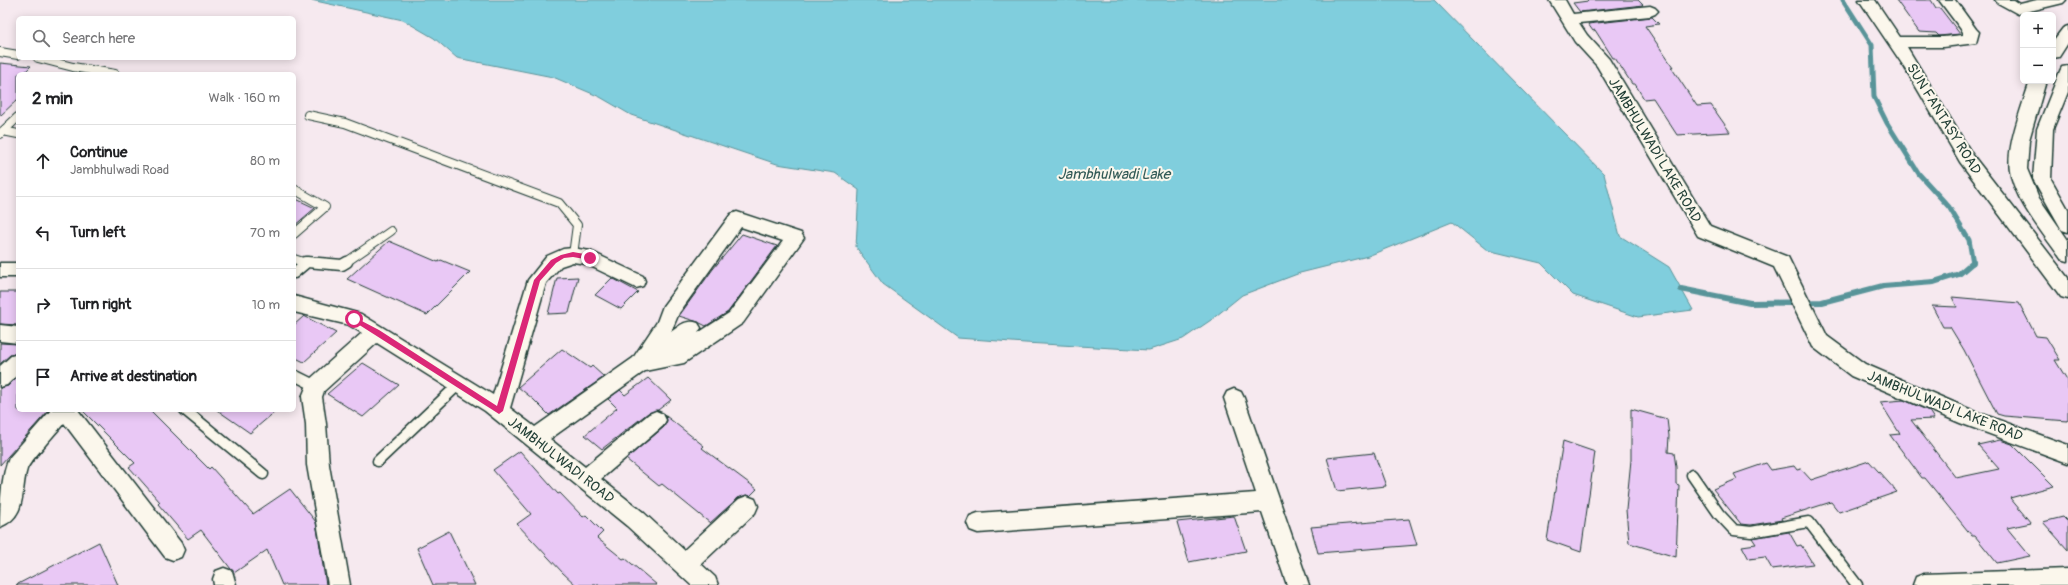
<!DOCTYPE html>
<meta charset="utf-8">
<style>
:root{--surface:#fff;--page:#f2f2f2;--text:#202124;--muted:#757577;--line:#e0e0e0}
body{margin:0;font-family:Pangolin,sans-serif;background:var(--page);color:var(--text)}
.controls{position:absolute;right:12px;top:12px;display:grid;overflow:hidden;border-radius:6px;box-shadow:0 2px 10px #0003}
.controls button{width:36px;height:36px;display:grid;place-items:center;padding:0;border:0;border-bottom:1px solid var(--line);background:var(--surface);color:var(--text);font:20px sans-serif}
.stop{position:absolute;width:12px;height:12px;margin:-9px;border:3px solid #db2777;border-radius:50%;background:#fff}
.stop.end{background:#db2777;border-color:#fff;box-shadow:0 1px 4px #0008}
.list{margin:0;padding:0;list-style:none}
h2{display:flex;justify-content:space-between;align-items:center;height:52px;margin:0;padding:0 16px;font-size:17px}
h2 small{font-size:13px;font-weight:400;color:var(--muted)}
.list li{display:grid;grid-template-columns:26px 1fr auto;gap:12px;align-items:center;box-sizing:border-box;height:72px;padding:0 16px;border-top:1px solid var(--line)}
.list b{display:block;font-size:15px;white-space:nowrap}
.list p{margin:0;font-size:13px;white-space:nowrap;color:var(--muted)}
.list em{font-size:13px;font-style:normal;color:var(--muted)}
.icon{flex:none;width:22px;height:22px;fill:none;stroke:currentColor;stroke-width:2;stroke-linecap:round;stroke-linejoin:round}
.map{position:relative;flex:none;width:2068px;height:585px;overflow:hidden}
.search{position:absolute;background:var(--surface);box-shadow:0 2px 10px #0003;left:16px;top:16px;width:280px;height:44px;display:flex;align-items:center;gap:10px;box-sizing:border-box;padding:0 14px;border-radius:6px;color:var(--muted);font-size:15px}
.panel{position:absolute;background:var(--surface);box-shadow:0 2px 10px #0003;left:16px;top:72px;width:280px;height:340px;border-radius:6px}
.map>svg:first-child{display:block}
</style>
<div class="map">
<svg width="2068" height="585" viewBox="0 0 2068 585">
<rect width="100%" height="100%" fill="#f6e9ef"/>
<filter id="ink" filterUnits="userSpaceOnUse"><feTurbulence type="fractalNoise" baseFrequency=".025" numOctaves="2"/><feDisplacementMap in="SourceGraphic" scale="8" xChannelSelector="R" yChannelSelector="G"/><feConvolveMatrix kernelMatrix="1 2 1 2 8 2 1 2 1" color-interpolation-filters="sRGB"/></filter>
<g filter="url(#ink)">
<path fill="#80cedd" stroke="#599499" d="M311,0h1123l170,174 16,62 49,31 24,43 -55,7 -65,-22 -32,-32 -54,-13 -35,-28 -84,34 -68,17 -58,22 -31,25 -28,19 -34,11 -124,-7 -67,-5 -75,-54 -27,-37 3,-57 -24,-17 -58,-9 -146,-49 -31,-18 -47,-20 -96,-19 -23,-20 -31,-18z"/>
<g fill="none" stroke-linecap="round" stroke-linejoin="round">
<path stroke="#599499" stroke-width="5" d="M1843,0l29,45 2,52 13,26 32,51 30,33 20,33 4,23"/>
<path stroke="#599499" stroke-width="6" d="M1681,289l69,14 72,-1 61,-16 51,-4 25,-8 14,-12"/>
</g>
<path fill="#e9c8f5" stroke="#1f3d34" d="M1587,0h51l5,5 -63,7 -7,-9 15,-2z
M1896,0h35l5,8h4l20,26 -21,2 -3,-3 -17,-1z
M1652,17l7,7 -14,2 28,41h-2l26,39 14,-1 19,27 -53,3 -24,-37 -9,1 -9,-15h-3l-17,-26h-2l-18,-28 -2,1 -5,-7z
M0,63l31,3 -8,8h-5v25l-18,17z
M294,198l21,10 -21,18z
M742,234l35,12 -49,66 -22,14 -8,-4 -19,-6 34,-47z
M389,241l49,21 3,-2 29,12 -43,43 -80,-36z
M578,277l-9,36 -21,1 9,-36z
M612,278l26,14 -17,17 -26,-14z
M0,292h18v33l-18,-1z
M1952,297l67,6 17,33 10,1 14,23h-5l13,21v40l-64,-5 -7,-2 -33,-64 -14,-23h-7l-11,-21 25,1z
M304,316l32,17 -32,29 -10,-5v-32z
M0,343l18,1v9l-8,2 -10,9z
M562,349l28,19 2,-2 12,11 -55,38 -16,-16 -15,-12z
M363,363l36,22 -36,32 -36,-23z
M18,376v34h31l-49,55v-77l8,-2z
M648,378l23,22 -13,10 -10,3 -46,36 -17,-14 32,-27 -9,-9 12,-9 5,5z
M1904,400l25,11 5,8 -23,1 45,58 43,-9 -21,-24 22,-5 12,4 42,42 -44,12 21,25 -24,5 23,28 -33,7 -22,-27h-3l-47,-58h-3l-32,-43 10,-1 -20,-32z
M1631,409l36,10 2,17 -1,16 6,1 2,14v17l3,1 -3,72 -47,-14 -3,-33 5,-50z
M82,410h68l59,59 2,-2 42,47 37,-25 26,33 10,63h-44l-15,-35 -33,23 -33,-43 -13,9 -30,-35 2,-2 -31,-35 6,-4z
M217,410h60l-27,23z
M666,416l38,30 -2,2 55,41 -7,7 -4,-1 -8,3 -28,25 -48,-39 -3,2 -33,-27 38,-32 3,-6z
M1563,441l32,11 -14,100 -34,-12z
M520,451l38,43 2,-1 23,24 3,-2 17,17 -6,6 26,21 2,-1 32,27h-81l-13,-12 -46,-49 14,-10 -38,-44z
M1374,453l12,33 -49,5 -10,-33z
M1869,461l28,31 -58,20 -8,-10 -50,16 1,2 -31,5 -10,-1 -28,-35 24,-10 -3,-5 32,-11 5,7 23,-4 3,4 4,-1 10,11z
M1234,516l12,35 -57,11 -12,-40z
M2063,517l5,5v28l-25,-28z
M1409,519l8,26 -99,8 -7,-26z
M449,531l26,54h-42l-16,-37z
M1789,532l8,14 4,-1 12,19 -41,5 -7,-12 -16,2 -7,-13 14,-2 -4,-6z
M99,542l19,43h-102z"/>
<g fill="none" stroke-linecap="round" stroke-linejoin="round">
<defs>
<path id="lane-far1" d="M0,52l18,3
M38,58l35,9 42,7
M308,115l37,8 214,80 18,22 -4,30
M3,131l15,3
M0,134l18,-17
M294,189l31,18 -31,27
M294,259l12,4
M307,262l7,1
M345,263l46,-32"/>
<path id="lane" d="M307,262l35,3 5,-3
M294,273l13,-11h-2
M294,375l22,11
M185,410l78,64
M378,461l81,-77
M1692,475l27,39 15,16 17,2 58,-10 48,63"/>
<path id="street" d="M1549,0h16l8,14 77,-8 5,2 3,3 -3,3 -5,2 -71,7 8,12 22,24 101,167 78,31 39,79 38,28 109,47 94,34v18l-108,-40 -109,-47 -38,-29 -39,-80 -76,-31 -101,-170 -22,-24z
M1859,0h16l25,37h43l20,-2v-3l-24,-32h16l21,29 3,3 -3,11 -33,4h-36l65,107 96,124v21l-7,-2 -101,-135 -55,-94z
M1995,0h19l6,4 17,-4h29l-3,3 -45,11 -20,-11z
M2068,26v17l-9,14 -6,1v-17l10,-13z
M2068,66v26l-15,37 -2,50 17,30v23l-6,-2 -29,-51 4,-50 23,-58 2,-4z
M2030,81h16l-17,59 -2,29 12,29 29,42v21l-7,-2c-17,-25 -47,-59 -51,-89 -4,-23 13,-66 20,-89z
M737,212l64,21 3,5 -61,85 -59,40 -39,8 -95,68 35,28 64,-53 7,-3 7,3 3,6 -3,6 -62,53 42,33 41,38 55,-51 8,-3 8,3 3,7 -3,7 -54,51 14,13 3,8h-27l-64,-59 -142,-115 -108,-68 -53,48 -2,6 4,27 3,41 21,120h-22l-21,-120 -1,-41 -4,-27 7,-17 53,-47 -13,-8 -55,-13v-16l67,18 132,81 35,-115 19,-24 16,-7 10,-1 17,3 53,25 2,5 -2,5 -7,2 -50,-24 -13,-2 -12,4 -15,17 -36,125 25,19 98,-69 24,-36 6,-16 68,-92zM741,227l42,14 -54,72 -31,20 3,-5 -3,-5c-11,-4 -18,2 -27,9l8,-19z
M0,263h18v14h-18z
M0,325l18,2v16l-18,-2z
M18,354v20l-11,11 -7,2v-21l11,-10z
M1234,389l7,3 3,6 65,187h-22l-25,-73 -284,21 -8,-3 -3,-7 3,-7 8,-3 278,-20 -32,-95 3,-6z
M51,410h27l103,133 3,7 -3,7 -8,3 -8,-3 -101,-134c-7,9 -34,38 -37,46 -7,21 1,47 -27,58 0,-19 1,-51 9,-69z
M224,568l8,3 4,14h-22l-1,-6 3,-8z
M2068,569v16h-155l3,-8 8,-3z"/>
</defs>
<use href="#lane-far1" stroke="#1f3d34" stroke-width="10"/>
<use href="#lane" stroke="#1f3d34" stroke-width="13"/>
<use href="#street" stroke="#1f3d34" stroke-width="3"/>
<use href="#lane-far1" stroke="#fbf7ec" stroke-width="8"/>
<use href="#lane" stroke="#fbf7ec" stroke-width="10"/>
<use href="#street" fill="#fbf7ec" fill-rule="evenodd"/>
</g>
</g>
<path fill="#db2777" d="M573,252l17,3 3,3 -3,2 -17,-3 -9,1 -8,5 -16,18 -37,130 -4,3 -149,-95 4,-2 2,1 23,12 118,76 37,-126 17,-20 10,-5z"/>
<g text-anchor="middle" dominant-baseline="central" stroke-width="4" stroke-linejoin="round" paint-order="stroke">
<g font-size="14" fill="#1f3d34" stroke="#fbf7ec">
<text transform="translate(1944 119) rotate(58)">SUN FANTASY ROAD</text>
<text transform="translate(1655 150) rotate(59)">JAMBHULWADI LAKE ROAD</text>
<text transform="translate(1945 406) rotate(22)">JAMBHULWADI LAKE ROAD</text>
<text transform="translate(561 460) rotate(38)">JAMBHULWADI ROAD</text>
</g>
<g font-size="15" font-style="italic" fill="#325a56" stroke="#fbf7ec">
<text x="1114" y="174">Jambhulwadi Lake</text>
</g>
</g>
</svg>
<div class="controls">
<button>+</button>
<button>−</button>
</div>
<div class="stop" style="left:354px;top:319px"></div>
<div class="stop end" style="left:590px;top:258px"></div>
<div class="search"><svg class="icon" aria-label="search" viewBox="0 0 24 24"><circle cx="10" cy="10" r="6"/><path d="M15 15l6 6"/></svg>Search here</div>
<section class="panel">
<h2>2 min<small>Walk · 160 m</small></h2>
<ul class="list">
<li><svg class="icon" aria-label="ahead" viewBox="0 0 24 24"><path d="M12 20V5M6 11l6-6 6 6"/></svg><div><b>Continue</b><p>Jambhulwadi Road</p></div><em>80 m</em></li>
<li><svg class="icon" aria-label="left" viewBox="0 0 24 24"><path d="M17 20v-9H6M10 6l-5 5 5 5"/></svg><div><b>Turn left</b></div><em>70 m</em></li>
<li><svg class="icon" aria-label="right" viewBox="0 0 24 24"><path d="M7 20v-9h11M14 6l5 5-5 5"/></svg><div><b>Turn right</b></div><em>10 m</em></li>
<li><svg class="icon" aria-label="arrive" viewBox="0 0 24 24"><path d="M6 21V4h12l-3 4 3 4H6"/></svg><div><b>Arrive at destination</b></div></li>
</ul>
</section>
</div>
